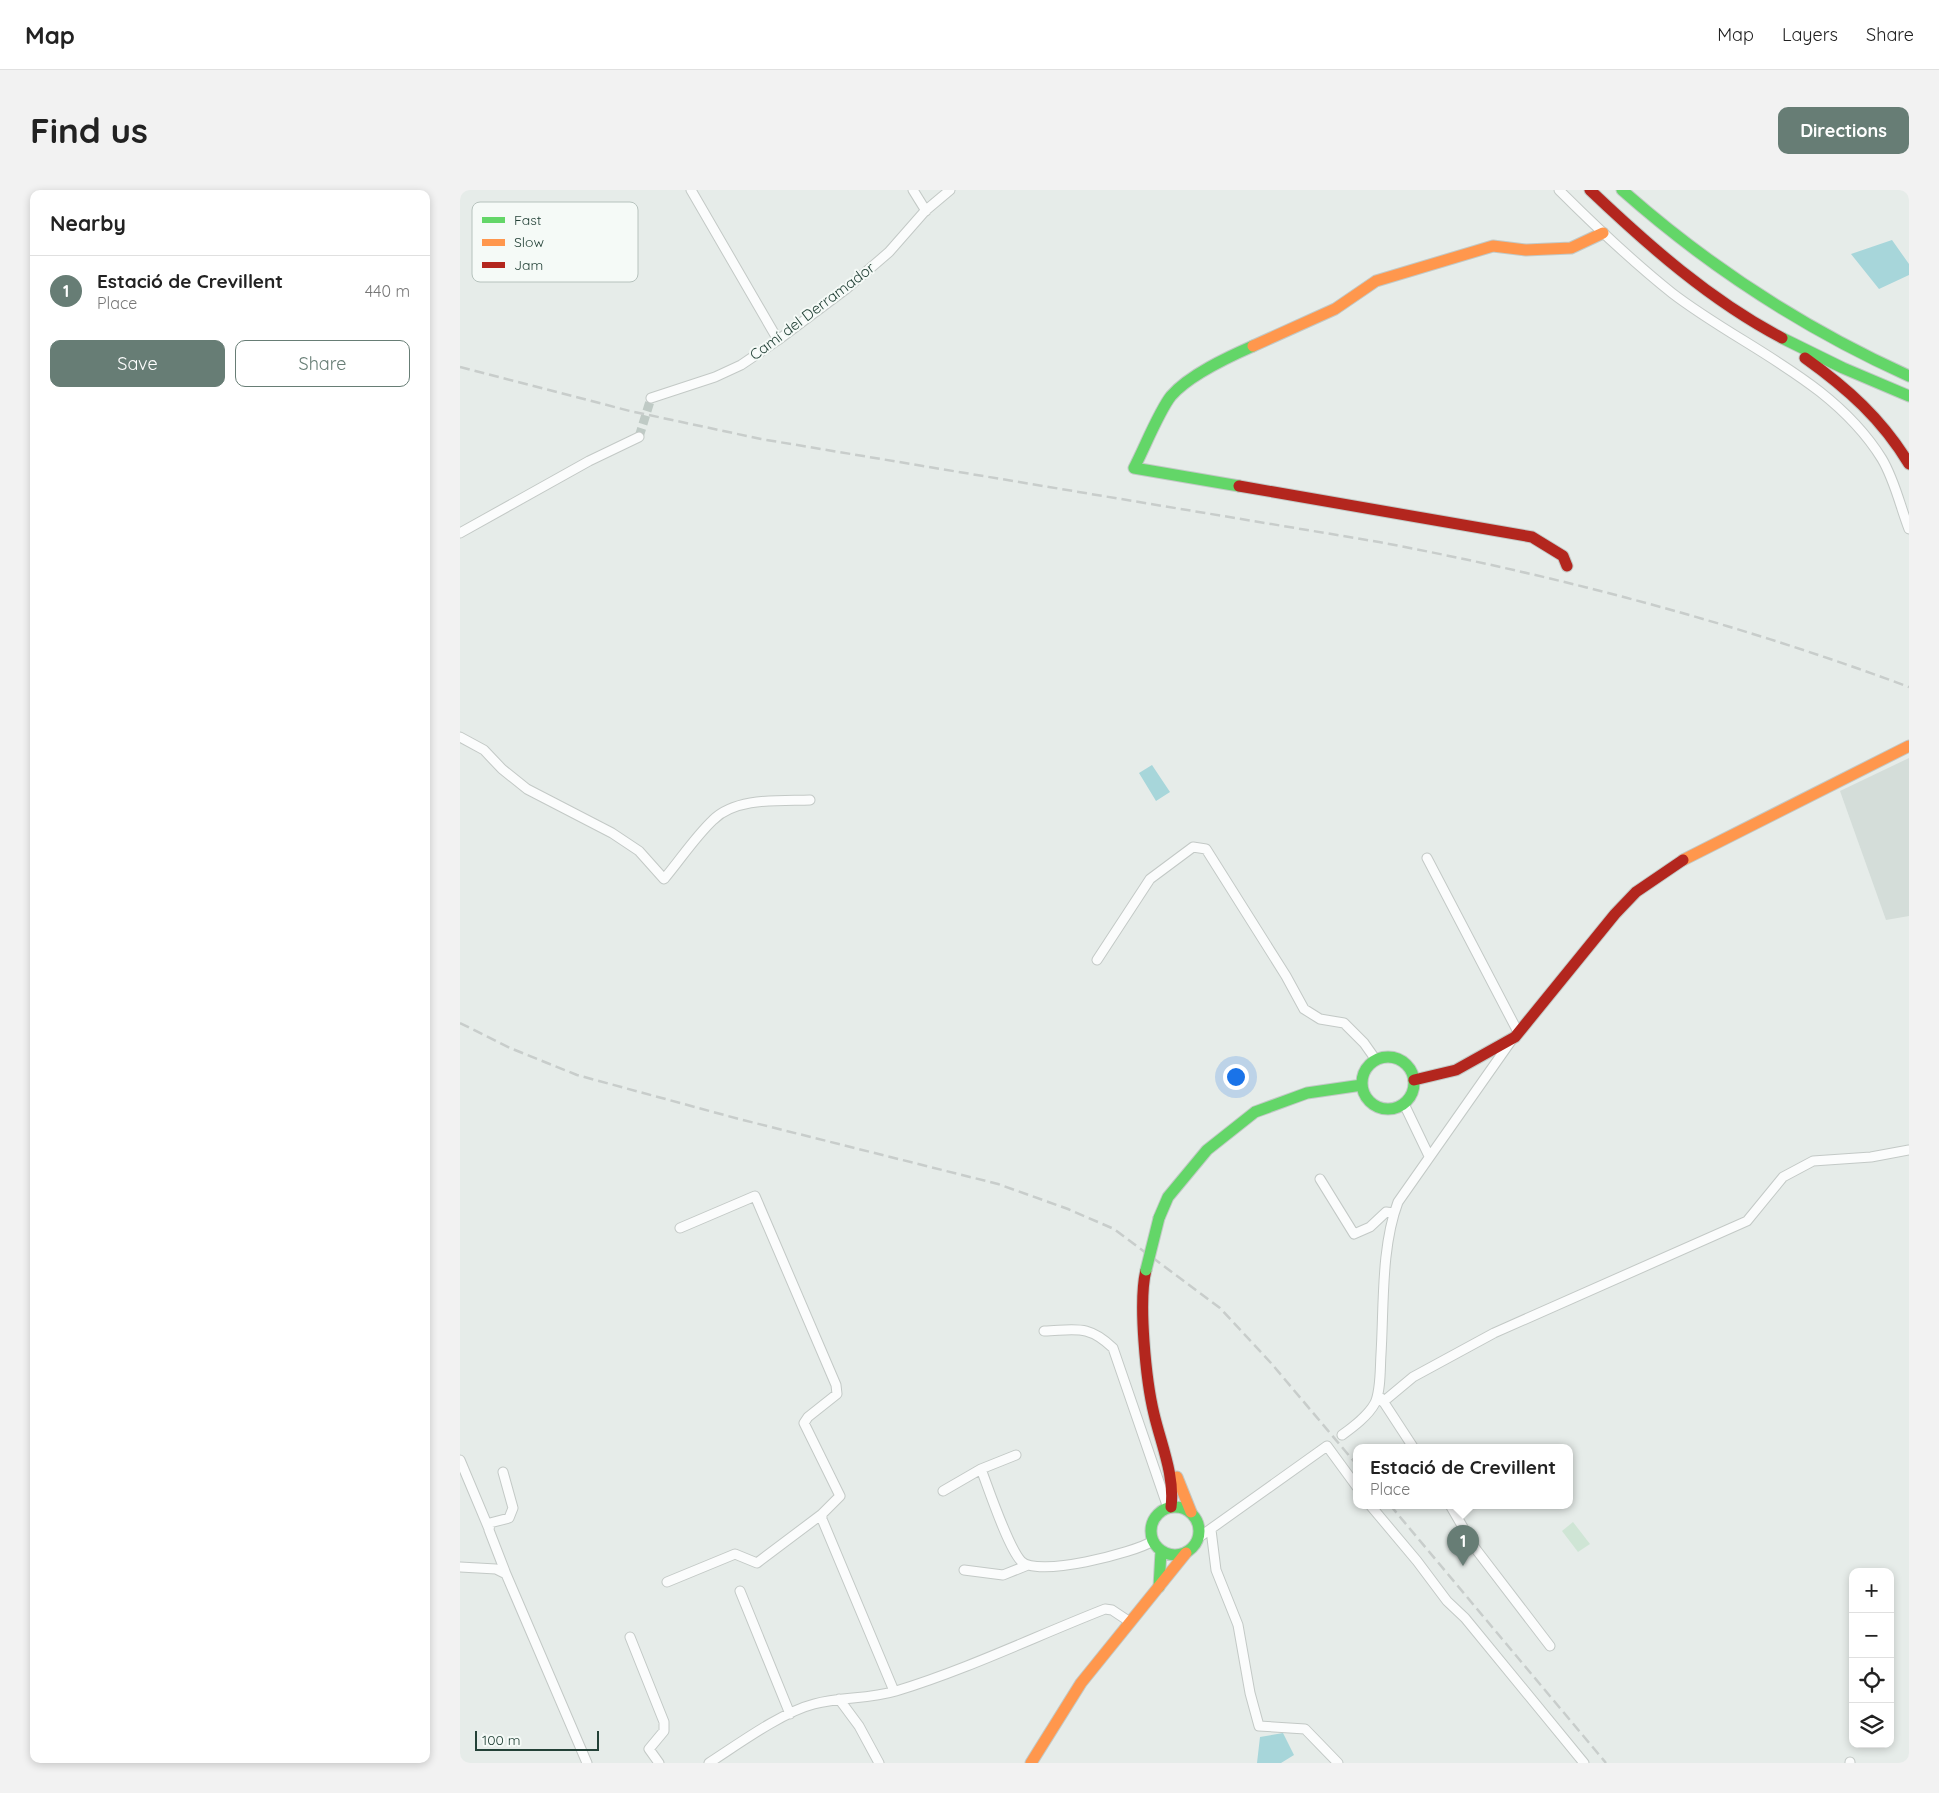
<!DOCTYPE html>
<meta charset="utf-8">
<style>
:root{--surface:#fff;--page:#f2f2f2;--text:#222;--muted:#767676;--line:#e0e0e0;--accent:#677d75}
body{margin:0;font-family:Quicksand,sans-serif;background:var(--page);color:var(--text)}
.controls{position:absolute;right:15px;bottom:15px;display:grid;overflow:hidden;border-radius:10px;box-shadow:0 2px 8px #0003}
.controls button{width:45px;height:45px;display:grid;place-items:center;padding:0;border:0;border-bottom:1px solid var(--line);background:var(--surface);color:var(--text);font:25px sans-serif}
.scale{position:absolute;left:15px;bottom:12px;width:124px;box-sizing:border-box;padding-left:5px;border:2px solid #234137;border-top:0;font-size:14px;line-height:18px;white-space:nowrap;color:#234137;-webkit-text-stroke:4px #f5faf7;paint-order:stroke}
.you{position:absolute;left:775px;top:886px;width:18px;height:18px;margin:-12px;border:4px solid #fff;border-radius:50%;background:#1a73e8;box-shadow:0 0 0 8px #1a73e833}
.badge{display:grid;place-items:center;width:32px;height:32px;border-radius:50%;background:var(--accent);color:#fff;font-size:16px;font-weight:700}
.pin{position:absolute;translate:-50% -41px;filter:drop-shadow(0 1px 2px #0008)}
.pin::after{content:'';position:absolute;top:26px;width:18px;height:15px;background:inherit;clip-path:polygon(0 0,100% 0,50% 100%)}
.popup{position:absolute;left:893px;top:1254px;width:220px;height:65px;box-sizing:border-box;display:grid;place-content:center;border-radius:10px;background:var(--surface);filter:drop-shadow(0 1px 4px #0005);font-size:16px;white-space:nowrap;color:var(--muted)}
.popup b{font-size:19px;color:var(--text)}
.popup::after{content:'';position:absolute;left:50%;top:100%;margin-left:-10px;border:10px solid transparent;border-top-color:var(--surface)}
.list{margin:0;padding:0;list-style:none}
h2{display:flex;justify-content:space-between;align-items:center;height:65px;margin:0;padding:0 20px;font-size:21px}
h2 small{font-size:16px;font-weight:400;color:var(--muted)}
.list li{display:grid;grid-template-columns:32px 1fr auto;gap:15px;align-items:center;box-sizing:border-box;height:70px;padding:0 20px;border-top:1px solid var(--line)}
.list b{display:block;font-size:19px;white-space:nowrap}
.list p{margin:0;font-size:16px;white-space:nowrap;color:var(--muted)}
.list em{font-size:16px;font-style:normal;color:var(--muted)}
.actions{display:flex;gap:10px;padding:15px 20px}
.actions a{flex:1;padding:11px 0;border:1px solid var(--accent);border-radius:10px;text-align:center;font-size:18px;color:var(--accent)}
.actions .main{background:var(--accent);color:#fff}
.icon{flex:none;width:28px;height:28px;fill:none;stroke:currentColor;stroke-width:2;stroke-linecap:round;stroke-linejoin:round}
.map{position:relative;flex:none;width:1449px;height:1573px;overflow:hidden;border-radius:10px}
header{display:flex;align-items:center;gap:30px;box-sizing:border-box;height:70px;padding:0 25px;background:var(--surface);border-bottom:1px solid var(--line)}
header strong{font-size:24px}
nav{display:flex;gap:28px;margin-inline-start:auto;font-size:18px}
.intro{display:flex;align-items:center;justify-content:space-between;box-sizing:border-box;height:120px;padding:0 30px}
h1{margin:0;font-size:35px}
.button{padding:12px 22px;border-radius:10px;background:var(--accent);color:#fff;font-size:18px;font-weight:700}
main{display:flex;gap:30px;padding:0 30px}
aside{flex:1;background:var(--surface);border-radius:10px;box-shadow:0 2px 8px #0003}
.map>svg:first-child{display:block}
</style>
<header>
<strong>Map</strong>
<nav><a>Map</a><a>Layers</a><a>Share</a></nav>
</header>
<div class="intro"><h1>Find us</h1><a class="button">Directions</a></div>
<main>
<aside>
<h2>Nearby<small></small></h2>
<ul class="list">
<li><span class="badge">1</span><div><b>Estació de Crevillent</b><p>Place</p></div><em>440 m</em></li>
</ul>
<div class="actions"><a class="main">Save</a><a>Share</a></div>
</aside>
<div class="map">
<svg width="1449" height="1573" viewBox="0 0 1449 1573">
<rect width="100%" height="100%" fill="#e6ece9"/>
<path fill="#d4ddd9" d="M1449,568v158l-23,4 -46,-129z"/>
<path fill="#cfe5d5" d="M1113,1332l17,22 -12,8 -16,-21z"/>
<path fill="#a7d6da" d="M1432,50l17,24v11l-30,14 -28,-35z
M692,575l18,27 -14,9 -17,-28z
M823,1543l11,22 -13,8h-24l3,-26z"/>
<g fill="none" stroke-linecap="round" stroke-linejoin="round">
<path stroke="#bfcac5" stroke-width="9" stroke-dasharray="9 4.5" stroke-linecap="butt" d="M179,247l12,-39"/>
<defs>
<path id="street" d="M231,0l87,150
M453,0l13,21
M1099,0c36,36 73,71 113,103 70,54 161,87 210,166 13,22 18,47 27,70
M191,208l64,-21 26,-12 37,-25 68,-51 43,-37 36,-41 25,-21
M0,343l129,-72 50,-24
M0,547l24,13 18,19 25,20 85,44 27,18 25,28c16,-19 31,-42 49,-59 23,-23 67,-19 97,-20
M967,668l91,174
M637,770l53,-81 43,-32 13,2 80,127 18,33 16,10 24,4 20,20 12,17
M944,914l25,52
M860,989l34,55 16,-7 16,-15 8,1
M220,1038l75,-32 81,189 1,9 -29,23 -4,6 36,73 -18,18v5l72,172
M584,1141c32,-1 44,-7 69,17l55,160
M921,1208l32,49
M923,1212l30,-25 81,-44 253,-112 36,-44 30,-16 58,-4 38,-7
M882,1245c11,-8 26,-19 33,-32 6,-13 5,-35 6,-49 3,-49 0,-107 17,-152l113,-161
M0,1270l29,69
M521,1279l35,-14
M43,1282l10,36 -4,10 -19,5 -1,7 17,44
M483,1301l38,-22c8,21 27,78 40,92 16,17 113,-8 132,-20
M910,1315l47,56 30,40 18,17 119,145
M990,1315l25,43 75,98
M751,1340l5,40 22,55 12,68 9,33 46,3 33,34
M738,1348l129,-92 30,41
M0,1377l36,2 10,5 81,189
M504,1380l39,5 25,-10
M207,1392l68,-28 22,9 65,-49
M280,1401l50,123
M170,1447l34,85v9l-15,18 10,14
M379,1509l20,27 20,37
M1390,1572v1
M249,1573c28,-18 73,-51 105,-59 27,-7 55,-5 82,-13 72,-22 140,-55 209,-82l7,1 18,12"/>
<path id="fast" d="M1162,0c87,77 181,138 287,186
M1322,148l61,30 66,28
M779,296l-105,-18c10,-19 25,-57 37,-72 18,-21 57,-39 82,-50
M902 893a26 26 0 1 1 52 0a26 26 0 1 1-52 0Z
M699,1028l9,-21 39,-47 48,-38 52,-19 55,-8
M691 1341a24 24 0 1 1 48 0a24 24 0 1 1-48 0Z
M699,1397l2,-36"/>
<path id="slow" d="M793,156l82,-37 41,-28 117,-35 33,4 45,-2 32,-15
M1223,670l226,-114
M717,1287l14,35
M571,1573l50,-80 105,-130"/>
<path id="jam" d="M1130,0c59,56 120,110 192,148
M1345,168c42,30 77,61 104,106
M779,296l293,51 31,19 4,10
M954,890l42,-10 59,-33 100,-123 21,-22 47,-32
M686,1080c-8,32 0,111 8,144 7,30 21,62 17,93"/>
</defs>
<use href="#street" stroke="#c3c9c6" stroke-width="11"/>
<use href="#fast" stroke="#c2c9c6" stroke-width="13"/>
<use href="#slow" stroke="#c2c9c6" stroke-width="13"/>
<use href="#jam" stroke="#c2c9c6" stroke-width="13"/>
<use href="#street" stroke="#fbfcfc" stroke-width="9"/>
<use href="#fast" stroke="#63d668" stroke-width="11"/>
<use href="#slow" stroke="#ff974d" stroke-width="11"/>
<use href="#jam" stroke="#b3261e" stroke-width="11"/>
<path stroke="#c8cdcb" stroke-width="2.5" stroke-dasharray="10 5" stroke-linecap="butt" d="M0,177l170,44 131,28 618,103c180,34 358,81 530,145
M0,833l50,25 67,27 162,44 259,65 70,25 46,20 106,79 51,55 86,102
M930,1315l216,258"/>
<defs>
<path id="fast-bridge" d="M686,1080l13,-52"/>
</defs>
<use href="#fast-bridge" stroke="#c2c9c6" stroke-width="13" stroke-linecap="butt"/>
<use href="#fast-bridge" stroke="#63d668" stroke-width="11"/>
</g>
<g text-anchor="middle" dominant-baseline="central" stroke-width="4" stroke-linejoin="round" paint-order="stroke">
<g font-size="15" fill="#234137" stroke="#f5faf7">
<text transform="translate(352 121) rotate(-37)">Camí del Derramador</text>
</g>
</g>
<rect x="12" y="12" width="166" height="80" rx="8" fill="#f5faf7" stroke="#b6c2bd" stroke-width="1"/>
<rect x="22" y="27" width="23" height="6" fill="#63d668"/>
<rect x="22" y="49" width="23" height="7" fill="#ff974d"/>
<rect x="22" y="72" width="23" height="6" fill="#b3261e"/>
<g font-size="14" fill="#234137">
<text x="54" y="35">Fast</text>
<text x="54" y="57">Slow</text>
<text x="54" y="80">Jam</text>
</g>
</svg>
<div class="controls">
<button>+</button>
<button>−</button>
<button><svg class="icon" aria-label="locate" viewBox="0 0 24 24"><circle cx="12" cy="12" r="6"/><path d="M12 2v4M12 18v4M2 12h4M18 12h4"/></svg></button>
<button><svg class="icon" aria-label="layers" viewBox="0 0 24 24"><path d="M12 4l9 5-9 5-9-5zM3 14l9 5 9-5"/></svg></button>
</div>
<div class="scale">100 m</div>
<div class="you"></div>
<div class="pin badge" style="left:1003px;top:1376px">1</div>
<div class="popup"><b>Estació de Crevillent</b>Place</div>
</div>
</main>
